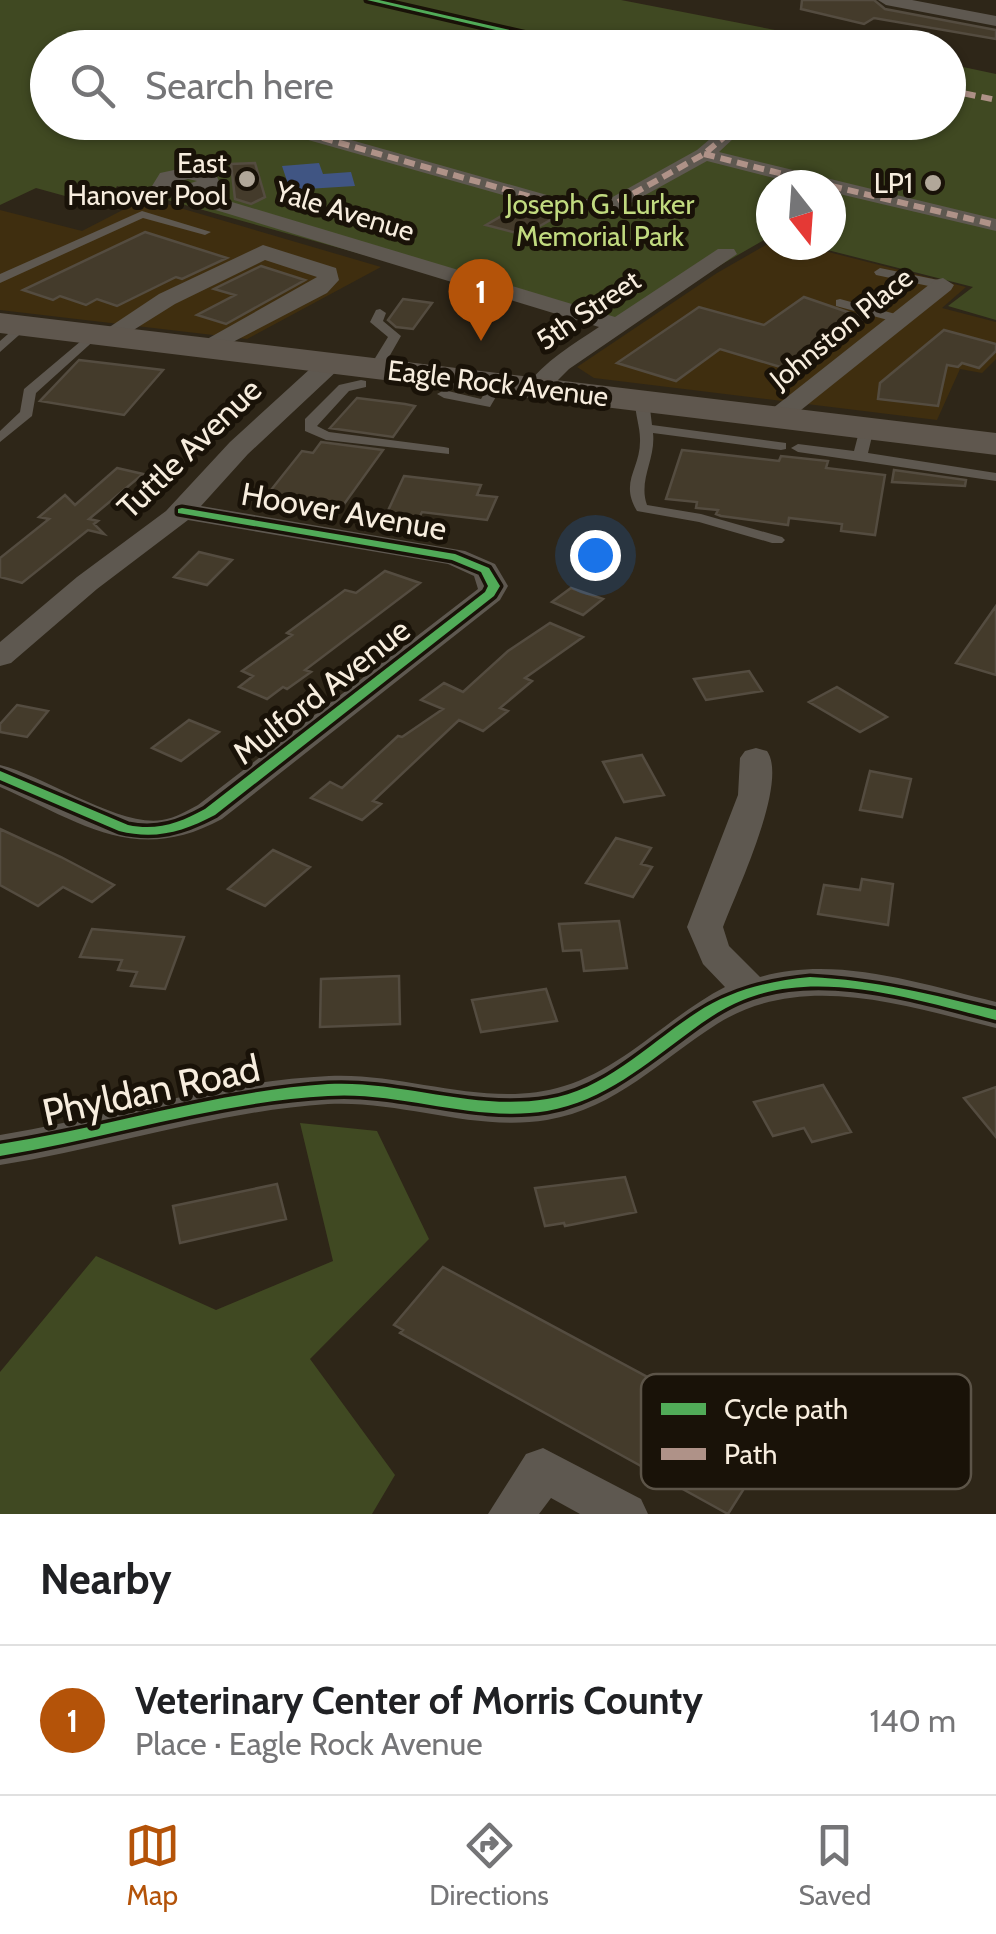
<!DOCTYPE html>
<meta charset="utf-8">
<style>
:root{--surface:#fff;--page:#f6f6f6;--text:#202124;--muted:#757577;--line:#e0e0e0;--accent:#b45309}
body{margin:0;font-family:Cabin,sans-serif;background:var(--page);color:var(--text)}
.compass{position:absolute;left:756px;top:170px;width:90px;height:90px;border-radius:50%;background:var(--surface);box-shadow:0 2px 8px #0004;rotate:163deg}
.you{position:absolute;left:595px;top:555px;width:35px;height:35px;margin:-25px;border:8px solid #fff;border-radius:50%;background:#1a73e8;box-shadow:0 0 0 15px #1a73e833}
.badge{display:grid;place-items:center;width:65px;height:65px;border-radius:50%;background:var(--accent);color:#fff;font-size:32px;font-weight:700}
.pin{position:absolute;translate:-50% -82px;filter:drop-shadow(0 2px 5px #0008)}
.pin::after{content:'';position:absolute;top:52px;width:35px;height:30px;background:inherit;clip-path:polygon(0 0,100% 0,50% 100%)}
.list{margin:0;padding:0;list-style:none}
h2{display:flex;justify-content:space-between;align-items:center;height:130px;margin:0;padding:0 40px;font-size:42px}
h2 small{font-size:32px;font-weight:400;color:var(--muted)}
.list li{display:grid;grid-template-columns:65px 1fr auto;gap:30px;align-items:center;box-sizing:border-box;height:150px;padding:0 40px;border-top:2px solid var(--line)}
.list b{display:block;font-size:38px;white-space:nowrap}
.list p{margin:0;font-size:32px;white-space:nowrap;color:var(--muted)}
.list em{font-size:32px;font-style:normal;color:var(--muted)}
.icon{flex:none;width:55px;height:55px;fill:none;stroke:currentColor;stroke-width:2;stroke-linecap:round;stroke-linejoin:round}
.map{position:relative;flex:none;width:996px;height:1514px;overflow:hidden}
.search{position:absolute;background:var(--surface);box-shadow:0 2px 8px #0004;left:30px;right:30px;top:30px;height:110px;display:flex;align-items:center;gap:25px;box-sizing:border-box;padding:0 35px;border-radius:55px;color:var(--muted);font-size:38px}
.sheet{height:280px;background:var(--surface)}
nav{display:flex;justify-content:space-around;align-items:center;box-sizing:border-box;height:140px;border-top:2px solid var(--line);background:var(--surface);font-size:28px;color:var(--muted)}
nav a{display:grid;justify-items:center;gap:5px}
nav .on{color:var(--accent)}
.map>svg:first-child{display:block}
</style>
<div class="map">
<svg width="996" height="1514" viewBox="0 0 996 1514">
<rect width="100%" height="100%" fill="#2e2618"/>
<path fill="#3f2e0f" d="M146,198l235,69 -134,72 -247,-29v-100l82,21z
M771,242l30,3 165,42 -24,21 54,14v37l-14,14 -22,-4 -23,51 -343,-42 -17,-11 140,-94z"/>
<path fill="#404922" d="M0,0h621l242,47 -815,1v74h900l1,-58 47,10v246l-48,-14 25,-19 -165,-42h23v-60h-60v51l-155,89 -499,-139 -12,21 -69,-19 -36,17z
M300,1123l77,8 52,108 -119,120 85,116 -23,39h-372v-142l96,-116 120,54 117,-49z"/>
<path fill="#405583" d="M319,163l4,11 28,-2 4,14 -65,4 -8,-24z"/>
<path fill="#443b2b" stroke="#544c40" stroke-width="2.5" d="M802,0h72l11,9 111,21v9l-122,-21 -10,6 -63,-15z
M255,163l10,34 -14,7 -16,-5 -4,-35z
M522,204l37,11 -35,20 -38,-10z
M145,232l82,26 -45,21 -6,-2 -59,29 -20,-7 -11,6 -26,-9 -7,4 -30,-10z
M261,266l44,14 -79,44 -29,-9 38,-20 -21,-6z
M804,297l61,21 -71,53 -74,-22 -44,32 -59,-18 82,-56 65,18z
M403,299l29,4 -19,26 -17,-2 -8,-7z
M944,330l52,14v7l-17,17 -17,-5 -4,4 -11,-2 -9,41 -60,-7 2,-16z
M79,360l84,10 -39,45 -84,-14z
M357,398l48,6 10,2 -22,31 -63,-9z
M321,442l62,8 -41,57 -75,-12 35,-44 11,2z
M682,450l97,11 2,-5 47,5 -2,7 59,7 -10,60 -34,-4 1,-7 -53,-6 -1,7 -67,-9 -5,-2 2,-4 -22,-2 1,-6 -31,-3z
M117,468l26,6 -54,45 9,2 -4,3 10,10 -16,-4 -66,53 -22,-6v-19l49,-39 -10,-2 26,-22 10,10z
M894,470l72,10 -1,6 -73,-4z
M404,476l77,9 -4,10 20,2 -10,23 -65,-8 -3,6 -33,-3z
M199,552l33,8 -25,25 -33,-8z
M385,571l35,12 -115,87 6,2 -24,17 -4,-2 -16,12 -28,-12 14,-11 -11,-5 50,-36 -5,-2 58,-43 11,3z
M571,588l32,11 -20,16 -31,-13z
M996,606v69l-40,-12z
M550,623l33,14 -58,41 7,3 -32,27 8,3 -25,20 -24,-11 -86,81 8,3 -19,16 -51,-22 19,-16 12,6 56,-52 4,1 41,-28 -22,-9 23,-17 19,9 45,-41z
M749,671l13,20 -56,9 -12,-21z
M837,687l50,30 -27,15 -51,-30z
M17,705l31,6 -21,26 -27,-5v-8z
M189,720l30,12 -38,29 -29,-13z
M642,755l22,40 -40,7 -21,-40z
M870,771l41,8 -9,38 -42,-7z
M0,829l61,28 53,28 -22,17 -29,-15 -25,19 -38,-21z
M616,838l35,10 -10,16 11,3 -19,30 -47,-14z
M273,850l37,17 -45,39 -37,-17z
M862,879l31,5 -5,41 -70,-11 6,-29 36,5z
M619,921l8,47 -43,3 -3,-21 -18,1 -4,-27z
M92,929l92,8 -19,52 -34,-3 6,-14 -19,-2 4,-10 -42,-3z
M399,976l1,48 -80,3 1,-48z
M546,989l11,32 -76,11 -9,-32z
M823,1085l28,47 -39,10 -8,-14 -31,8 -19,-34z
M996,1087v50l-32,-39z
M625,1177l11,35 -71,14 -1,-3 -19,3 -10,-38z
M277,1184l9,35 -106,24 -7,-37z
M443,1267l329,177 -44,70 -328,-181 3,-3 -9,-5z"/>
<g fill="none" stroke-linecap="round" stroke-linejoin="round">
<path fill="#5e5850" fill-rule="evenodd" d="M142,211l69,21 -6,3 -62,-17 -143,65v-9z
M880,268l63,13 6,4 -6,4 -67,-14 -2,-3z
M840,299l63,17 2,3 -6,4 -63,-17v-6z
M380,309l6,4 -3,8 18,15 -20,35 -5,1 -7,-4 19,-31 -18,-15 6,-12z
M23,321l4,1v6l-27,24v-11z
M94,330l4,1v6l-62,56 -4,23 -32,26v-11l20,-19 4,-23z
M497,379l7,4 -14,24 -46,-9 -7,-4 7,-4 37,9 11,-19z
M361,380l5,1v6l-17,4 -32,35 12,6 115,15 5,1v6l-123,-14 -21,-9v-12l34,-34z
M642,396l7,4 3,25 134,18v6l-5,1 -128,-17c3,26 -15,47 -6,72l54,9 81,23 3,3 -3,3h-10l-73,-21 -62,-11c-18,-30 4,-42 3,-72 0,-13 -5,-24 -5,-39z
M867,424l7,4 -6,25 128,20v8l-198,-29 -7,-4 7,-4 56,7 6,-23z"/>
<path fill="#5e5850" fill-rule="evenodd" d="M878,0h34l84,16v10l-110,-21z
M283,122h26l-4,5 256,72h48l88,-49 33,-28h21l-32,30 277,67v12l-165,-39v-7h-29l-95,-24 -87,48 -60,2 -280,-79 -3,-4z
M188,167l27,6 5,10 -3,4 -15,6 413,124 103,-68h16l3,5 -168,115 -23,23 -9,2 -12,-7c20,-26 47,-42 74,-60l-436,-133 -11,-8 8,-13zM188,179l9,2 -12,4 -11,-2z
M263,245l73,23 3,12 -12,13 -119,62 -12,-7 4,-5 117,-66 -52,-17 -90,44 -59,37 -8,2 -12,-7 63,-42z
M943,278l11,7 -3,5 -165,132h-18l-4,-5 4,-5 167,-132z
M331,356l12,7 -3,5 -92,86 -47,52 264,45 30,13 13,22 -8,14 -278,219c-86,47 -142,3 -222,-32v-22c45,11 119,62 162,55 13,-2 25,-9 36,-15l280,-216 -4,-13 -26,-12 -260,-44 -91,69 -86,74 -11,3v-24l77,-65 89,-66 64,-69 92,-84z
M756,748l11,3c22,31 -31,141 -44,176l6,19 31,31c77,-22 161,7 236,25v26c-91,-22 -193,-58 -279,-4 -57,36 -100,84 -170,96 -73,12 -145,-20 -219,-16 -111,7 -219,44 -328,61v-30c110,-18 218,-54 329,-59 77,-4 159,34 235,10 60,-18 106,-71 161,-99l-22,-23 -16,-37 51,-132 2,-37 5,-7z
M543,1448l98,51 7,15h-68l-29,-16 -12,16h-51l38,-60z"/>
<path fill="#5f574e" fill-rule="evenodd" d="M0,313l996,120v22l-996,-122z"/>
<path stroke="#af9288" stroke-width="6" stroke-dasharray="11 6" stroke-linecap="butt" d="M948,90l48,10
M300,122l-13,6 273,77h53l91,-51 38,-32
M698,122l33,8
M261,136l26,-8
M704,154l122,31
M831,186l165,39"/>
<defs>
<path id="cycleway" d="M367,0h12l209,48h-14z
M182,508l273,46 34,14 11,18 -6,10 -279,219c-32,17 -60,25 -96,16l-119,-51v-9l128,54c29,6 52,-2 77,-16l280,-217 3,-6 -7,-14 -29,-12 -274,-47v-4z
M810,977c64,3 124,18 186,33v10c-77,-19 -175,-52 -253,-20 -18,7 -36,19 -52,31 -45,33 -87,70 -144,80 -73,12 -146,-20 -219,-15 -111,6 -219,42 -328,60v-12c109,-17 217,-53 328,-60 73,-4 145,27 219,15 59,-9 101,-55 149,-86 35,-23 73,-32 114,-36z"/>
</defs>
<use href="#cycleway" stroke="#191208" stroke-width="7"/>
<use href="#cycleway" fill="#51ab58" fill-rule="evenodd"/>
</g>
<g fill="#b1a799" stroke="#191208" stroke-width="4">
<circle cx="247" cy="179" r="10"/>
<circle cx="933" cy="183" r="10"/>
</g>
<g text-anchor="middle" dominant-baseline="central" stroke-width="10" stroke-linejoin="round" paint-order="stroke">
<g font-size="28" fill="#f7edde" stroke="#191208" text-anchor="end">
<text x="227" y="163">East<tspan x="227" dy="32">Hanover Pool</tspan></text>
<text x="913" y="183">LP1</text>
</g>
<g font-size="28" fill="#c1da7f" stroke="#191208">
<text x="600" y="204">Joseph G. Lurker<tspan x="600" dy="32">Memorial Park</tspan></text>
</g>
<g font-size="28" fill="#f7edde" stroke="#191208">
<text transform="translate(345 211) rotate(17)">Yale Avenue</text>
<text transform="translate(588 310) rotate(-34)">5th Street</text>
<text transform="translate(841 328) rotate(-39)">Johnston Place</text>
<text transform="translate(498 383) rotate(7)">Eagle Rock Avenue</text>
</g>
<g font-size="32" fill="#f7edde" stroke="#191208">
<text transform="translate(189 448) rotate(-44)">Tuttle Avenue</text>
<text transform="translate(344 511) rotate(10)">Hoover Avenue</text>
<text transform="translate(321 691) rotate(-38)">Mulford Avenue</text>
</g>
<g font-size="38" fill="#f7edde" stroke="#191208">
<text transform="translate(151 1090) rotate(-12)">Phyldan Road</text>
</g>
</g>
<rect x="641" y="1374" width="330" height="115" rx="15" fill="#191208" stroke="#5c5448" stroke-width="2.5"/>
<rect x="661" y="1403" width="45" height="12" fill="#51ab58"/>
<rect x="661" y="1448" width="45" height="12" fill="#af9288"/>
<g font-size="28" fill="#f7edde">
<text x="724" y="1419">Cycle path</text>
<text x="724" y="1464">Path</text>
</g>
</svg>
<svg class="compass" viewBox="-18 -18 36 36"><path d="M0-13l5 13h-10z" fill="#e53935"/><path d="M0 13l5-13h-10z" fill="#757577"/></svg>
<div class="you"></div>
<div class="pin badge" style="left:481px;top:341px">1</div>
<div class="search"><svg class="icon" aria-label="search" viewBox="0 0 24 24"><circle cx="10" cy="10" r="6"/><path d="M15 15l6 6"/></svg>Search here</div>
</div>
<section class="sheet">
<h2>Nearby<small></small></h2>
<ul class="list">
<li><span class="badge">1</span><div><b>Veterinary Center of Morris County</b><p>Place · Eagle Rock Avenue</p></div><em>140 m</em></li>
</ul>
</section>
<nav>
<a class="on"><svg class="icon" aria-label="map" viewBox="0 0 24 24"><path d="M3 6l6-2 6 2 6-2v14l-6 2-6-2-6 2zM9 4v14M15 6v14"/></svg>Map</a>
<a><svg class="icon" aria-label="directions" viewBox="0 0 24 24"><path d="M12 3l9 9-9 9-9-9zM9 14v-3h6M13 9l2 2-2 2"/></svg>Directions</a>
<a><svg class="icon" aria-label="saved" viewBox="0 0 24 24"><path d="M7 4h10v16l-5-4-5 4z"/></svg>Saved</a>
</nav>
